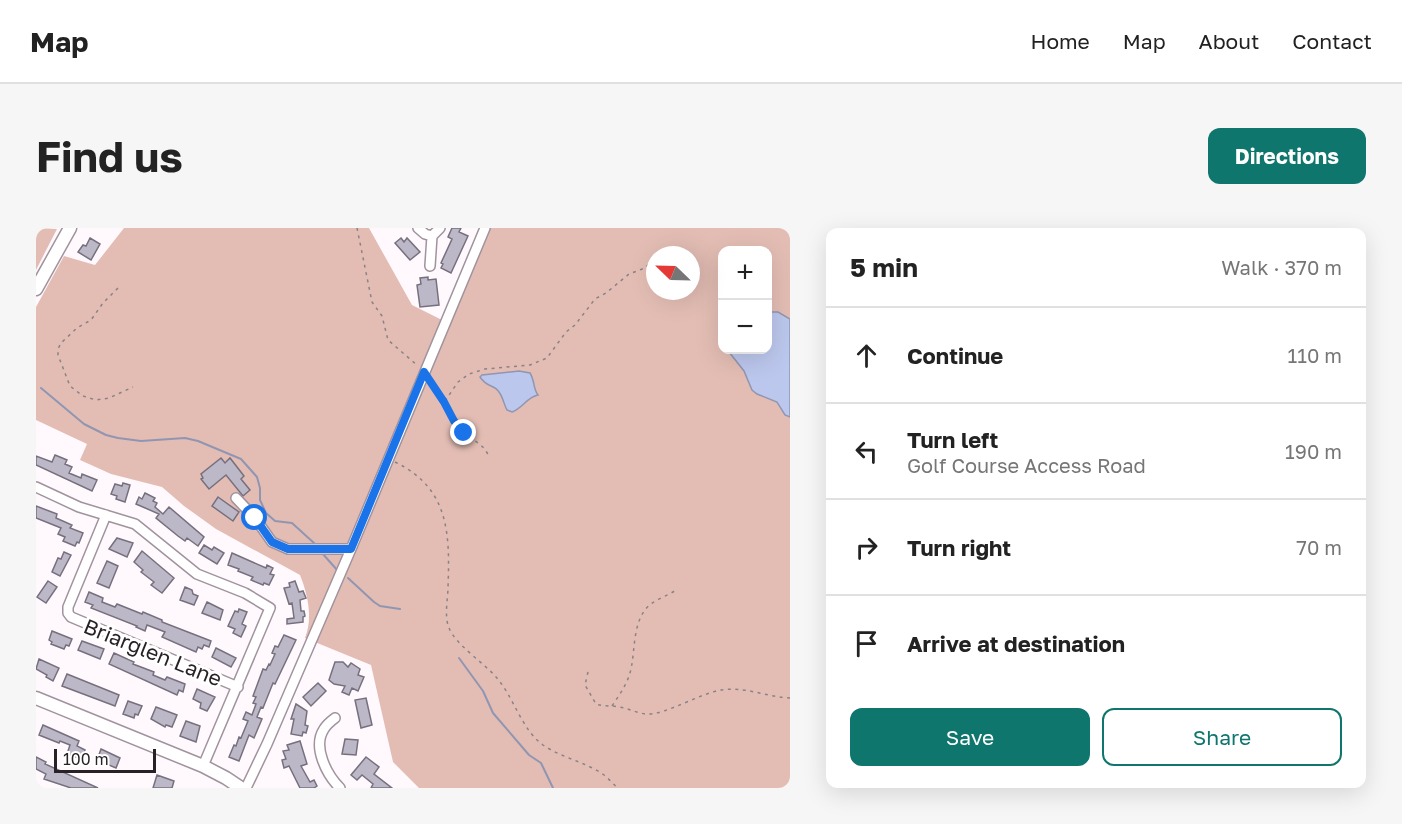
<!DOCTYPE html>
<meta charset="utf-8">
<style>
:root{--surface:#fff;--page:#f6f6f6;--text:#222;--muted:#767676;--line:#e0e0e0;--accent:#0f766e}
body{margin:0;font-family:"Golos Text",sans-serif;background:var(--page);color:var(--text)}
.controls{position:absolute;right:18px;top:18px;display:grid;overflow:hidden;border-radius:12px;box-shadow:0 6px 24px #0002}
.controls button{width:54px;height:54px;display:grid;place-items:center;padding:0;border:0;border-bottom:2px solid var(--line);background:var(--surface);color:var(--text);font:30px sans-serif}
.compass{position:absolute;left:610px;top:18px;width:54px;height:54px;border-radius:50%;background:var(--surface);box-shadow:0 6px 24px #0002;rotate:293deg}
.scale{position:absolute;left:18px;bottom:15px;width:102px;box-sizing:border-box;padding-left:6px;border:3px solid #282227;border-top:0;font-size:16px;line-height:21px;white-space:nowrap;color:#282227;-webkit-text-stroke:4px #fff;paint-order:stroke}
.stop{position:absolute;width:18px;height:18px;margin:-14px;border:4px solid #1a73e8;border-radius:50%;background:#fff}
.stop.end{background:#1a73e8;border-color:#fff;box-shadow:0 2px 6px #0008}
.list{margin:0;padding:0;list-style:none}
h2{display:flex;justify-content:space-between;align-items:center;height:78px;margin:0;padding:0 24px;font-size:26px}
h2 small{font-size:20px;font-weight:400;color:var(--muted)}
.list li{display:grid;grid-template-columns:39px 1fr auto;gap:18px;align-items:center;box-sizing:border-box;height:96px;padding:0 24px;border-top:2px solid var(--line)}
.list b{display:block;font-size:22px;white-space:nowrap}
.list p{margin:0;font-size:20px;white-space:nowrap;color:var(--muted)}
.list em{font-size:20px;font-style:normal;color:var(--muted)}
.actions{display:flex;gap:12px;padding:18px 24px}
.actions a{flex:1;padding:14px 0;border:2px solid var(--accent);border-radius:12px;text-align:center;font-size:21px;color:var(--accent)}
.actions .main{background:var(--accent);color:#fff}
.icon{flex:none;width:33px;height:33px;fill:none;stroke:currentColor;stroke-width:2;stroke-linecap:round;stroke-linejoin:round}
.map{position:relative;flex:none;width:754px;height:560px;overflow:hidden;border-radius:12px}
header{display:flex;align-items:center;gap:36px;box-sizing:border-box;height:84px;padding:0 30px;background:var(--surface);border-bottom:2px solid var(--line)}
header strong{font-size:28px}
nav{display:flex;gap:33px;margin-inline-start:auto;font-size:21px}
.intro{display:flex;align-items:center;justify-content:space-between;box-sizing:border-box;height:144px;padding:0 36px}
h1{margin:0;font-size:42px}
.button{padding:15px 27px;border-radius:12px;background:var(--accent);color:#fff;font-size:21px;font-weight:700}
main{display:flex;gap:36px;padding:0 36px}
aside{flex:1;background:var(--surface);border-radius:12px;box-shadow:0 6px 24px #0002}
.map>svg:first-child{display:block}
</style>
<header>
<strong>Map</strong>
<nav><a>Home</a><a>Map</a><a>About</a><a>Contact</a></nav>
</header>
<div class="intro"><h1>Find us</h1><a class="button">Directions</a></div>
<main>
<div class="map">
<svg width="754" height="560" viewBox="0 0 754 560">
<rect width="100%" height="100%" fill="#fff9fd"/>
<path fill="#e3bdb4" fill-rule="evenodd" d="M0,0l21,1 -21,41z
M88,0h245l43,77 30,15 39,-92h309v560h-371l-26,-26 -22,-97 -66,-27c8,-20 3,-43 -5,-63l-84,-46 -32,-23 -22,-19 -51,-13 -31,-14 7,-16 -51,-24v-113l28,-51 31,9zM686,22h46v100h-46zM619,27h36v36h-36z"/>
<path fill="#bcc7ed" stroke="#9096b2" stroke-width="1.5" d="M736,84h6l12,7v98l-5,-2 -8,-13 -20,-8 -5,-4 -8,-19 -15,-19v-2h39v-35z
M483,143l11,2c5,8 3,16 8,22 -11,2 -15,13 -26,17l-5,-2c-3,-5 -4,-13 -8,-18 -5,-8 -12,-4 -19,-15l2,-2z"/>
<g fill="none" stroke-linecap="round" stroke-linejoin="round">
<path stroke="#9096b2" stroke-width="2" d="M5,160l43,36 22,11 12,3 23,3 44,-3 13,3 43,18 16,18 3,11v12l6,13 9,8 17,2 22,20
M286,325l16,18
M312,350l26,24 6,4 20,3
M423,430l24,33 10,22 36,42 12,8 12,25"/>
</g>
<path fill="#bdb8c7" stroke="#76707e" stroke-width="1.5" d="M416,0h9l-2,4 9,4 -17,37 -10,-5 2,-4 -2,-1 11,-24 -4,-2z
M54,10l10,6 -9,16 -13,-8 5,-7 3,1z
M365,10l3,4 3,-4 13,14 -10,8 -15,-17z
M392,49v3l8,-1 3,26 -19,2 -3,-22 4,-1 -1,-6z
M19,227l12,5 -2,4 7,3 -3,6 12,5 1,-4 15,6 -5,11 -56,-26v-9l16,6z
M185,230l4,5 5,-5 14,18 -3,3 9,11 -7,6 -17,-21 -17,14 -8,-10 2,-1 -2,-4z
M87,255l7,2 -5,17 -9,-3 1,-3 -6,-2 4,-10 7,2z
M109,265l10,5 -2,3 4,2 -2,4 8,7 6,-7 35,30 -6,9 -11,-8 -2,3 -7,-5 -22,-18 3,-4 -23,-10 3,-7 3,2z
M182,269l21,15 -6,9 -21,-15z
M0,278l21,8 -1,4 16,7 -2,3 13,5 -4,10 -2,-1 -2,4 -12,-5 2,-4 -7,-3 3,-6 -25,-10z
M81,310l16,5 -6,14 -18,-8z
M168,317l8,5 2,-3 10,6 -7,11 -18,-11z
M106,323l32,27 -12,15 -11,-8 3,-3 -13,-10 2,-2 -9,-8z
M28,324l7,3 -11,21 -8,-4 6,-14 3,1z
M196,325l34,15 1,-3 6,3 -3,6 4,1 -5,10 -5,-2 -1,2 -12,-5 2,-3 -15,-6 1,-2 -11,-4z
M71,333l11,5 -9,22 -12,-5z
M12,353l9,6 -11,16 -9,-6z
M259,353l4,11 4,-1 3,7 -6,2 1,11h3l1,5 -2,1v5l-16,2v-5l7,-1 -2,-15 -3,1 -5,-16 6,-1 -1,-4z
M149,359l7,3 1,4 5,2 -4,9 -14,-5z
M53,364l14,6 -1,4 13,5 2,-3 25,10 1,-2 19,8v2l49,19 -2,6 -5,-2 -2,4 -4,-2 -2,5 -34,-15 3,-5 -18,-7 -2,6 -9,-4 1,-1 -46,-18 2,-3 -8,-3z
M171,374l16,8 -3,10 -18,-7z
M203,381l8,3 -5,12 4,2 -5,11 -8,-4 2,-4 -7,-3 7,-15 3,1z
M16,403l20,8 -3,7 -3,-1 -2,4 -13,-5 1,-2 -3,-2z
M248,407l12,5 -21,44 -2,-1 -10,25 -2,-1 -4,10 5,2 -8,19 -5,-3 -10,26 -10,-4 5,-12 2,1 3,-9 2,1 7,-17 -5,-2 3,-7 6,3 4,-11 -3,-1 3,-6 -3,-1 10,-27 3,1 3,-6 1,1 5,-11 -3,-1 3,-7 3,1z
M46,413l22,8 -4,10 -22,-9z
M180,420l20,10 -5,9 -19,-10z
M78,425l20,9 -1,2 21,8 -1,3 12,5 2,-3 18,7 -2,8 -4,-2 -2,5 -68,-31z
M3,431l20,9 -6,13 -7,-4 1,-2 -11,-6z
M299,434h8l5,5 3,-4 9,6 -2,6 6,2 -6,14 -6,-3 -3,7 -7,-3 3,-6 -11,-2 -5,-4z
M31,446l52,21 -4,11 -53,-20z
M282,455l8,8 -15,15 -8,-9z
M161,461l18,8 -8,14 -7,-3 1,-5 -8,-4z
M330,470l6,27 -11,3 -6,-28z
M92,473l14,5 -4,9 -3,-1 -1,4 -11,-4z
M260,476l11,7 -2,14 3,1 -2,7 -3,-1 -1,4 -11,-2 3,-15h-3z
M120,479l21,8 -5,12 -6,-2 -1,2 -14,-8z
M150,493l14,5 -4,16 -16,-6z
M7,497l36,16 -2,5 8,4 -3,9 -15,-5 3,-9 -10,-4 -1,2 -20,-8z
M309,511l13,1 -2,15 -14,-1z
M264,513l7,23 -6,2 9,16 4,-2 3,6 -3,2h-14l-11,-22 -5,2 -2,-8 4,-1 -3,-8 6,-1 -2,-5z
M65,521l19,9 -4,10 -19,-8z
M0,529l10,5 -1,2 53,24h-27l-27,-9 2,-5 -10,-5z
M330,529l13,10 -5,7 18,14h-21l2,-4 -11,-9 -5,5 -6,-5z
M121,547l17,6 -2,7h-19z"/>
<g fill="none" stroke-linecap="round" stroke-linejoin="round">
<defs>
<path id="minor" d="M382,0l7,6 7,2
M394,38l2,-30 8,-8
M0,259l43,20 56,17 62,50 48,19 25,15 -67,158
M200,270l19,20 17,24 16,7h63
M70,287l-38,92v6l3,4 167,70
M299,490c-4,3 -8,6 -11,11 -12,18 3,46 16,59
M210,560l21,-44 84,-195 134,-321"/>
<path id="major" d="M0,61l34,-61
M0,470l167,68 23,12 15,10"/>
</defs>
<use href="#minor" stroke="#a1939e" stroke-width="12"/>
<use href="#major" stroke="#a1939e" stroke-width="15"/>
<path stroke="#898388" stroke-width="1.5" stroke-dasharray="3 4.5" stroke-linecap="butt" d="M321,0l15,74 10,14 6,24 30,26
M82,60l-15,15 -12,17 -14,8 -16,15 -3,6v6l12,31 13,10 13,4 13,-2 24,-11
M395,154l27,45 26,21 5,8
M409,173l13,-19 11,-8 16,-5 45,-4 17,-7 19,-26 9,-7 20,-26 11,-6 23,-19 16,-6 6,-6
M359,234c54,26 55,71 53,125 0,12 -4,29 1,41 7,17 35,35 47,49 18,20 25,52 47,68 19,13 43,17 61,30 5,4 9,9 14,13
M552,444l-3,13 11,19c8,3 15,1 23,3 9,1 17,6 27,7 20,1 52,-20 75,-24 23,-4 46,7 69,8
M576,478c8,-12 16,-23 19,-37 4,-19 2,-43 14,-59 7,-10 21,-13 31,-20"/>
<use href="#minor" stroke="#fff" stroke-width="9"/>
<use href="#major" stroke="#fff" stroke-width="12"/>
</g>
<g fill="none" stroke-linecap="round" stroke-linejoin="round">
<path stroke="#1a73e8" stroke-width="8" d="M219,290l17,24 16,7h63l73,-177 20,30 10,19 10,12"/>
</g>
<g text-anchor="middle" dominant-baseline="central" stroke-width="6" stroke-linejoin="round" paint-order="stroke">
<g font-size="21" fill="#282227" stroke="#fff">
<text transform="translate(117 424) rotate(22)">Briarglen Lane</text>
</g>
</g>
</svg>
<div class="controls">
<button>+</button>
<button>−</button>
</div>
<svg class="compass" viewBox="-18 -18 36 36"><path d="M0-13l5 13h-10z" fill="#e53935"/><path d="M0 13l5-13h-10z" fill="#767676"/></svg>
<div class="scale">100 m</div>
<div class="stop" style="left:219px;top:290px"></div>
<div class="stop end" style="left:428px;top:205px"></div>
</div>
<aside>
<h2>5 min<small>Walk · 370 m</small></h2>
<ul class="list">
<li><svg class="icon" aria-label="ahead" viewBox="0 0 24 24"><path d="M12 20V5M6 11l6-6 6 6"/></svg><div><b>Continue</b></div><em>110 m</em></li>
<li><svg class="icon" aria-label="left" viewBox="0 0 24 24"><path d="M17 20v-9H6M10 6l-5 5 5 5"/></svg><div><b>Turn left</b><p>Golf Course Access Road</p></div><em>190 m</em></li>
<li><svg class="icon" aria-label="right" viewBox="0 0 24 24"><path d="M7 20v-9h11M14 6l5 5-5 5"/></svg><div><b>Turn right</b></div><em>70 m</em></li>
<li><svg class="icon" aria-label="arrive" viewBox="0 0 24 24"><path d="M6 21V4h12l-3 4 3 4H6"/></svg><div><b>Arrive at destination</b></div></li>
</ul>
<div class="actions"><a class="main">Save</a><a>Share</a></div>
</aside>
</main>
